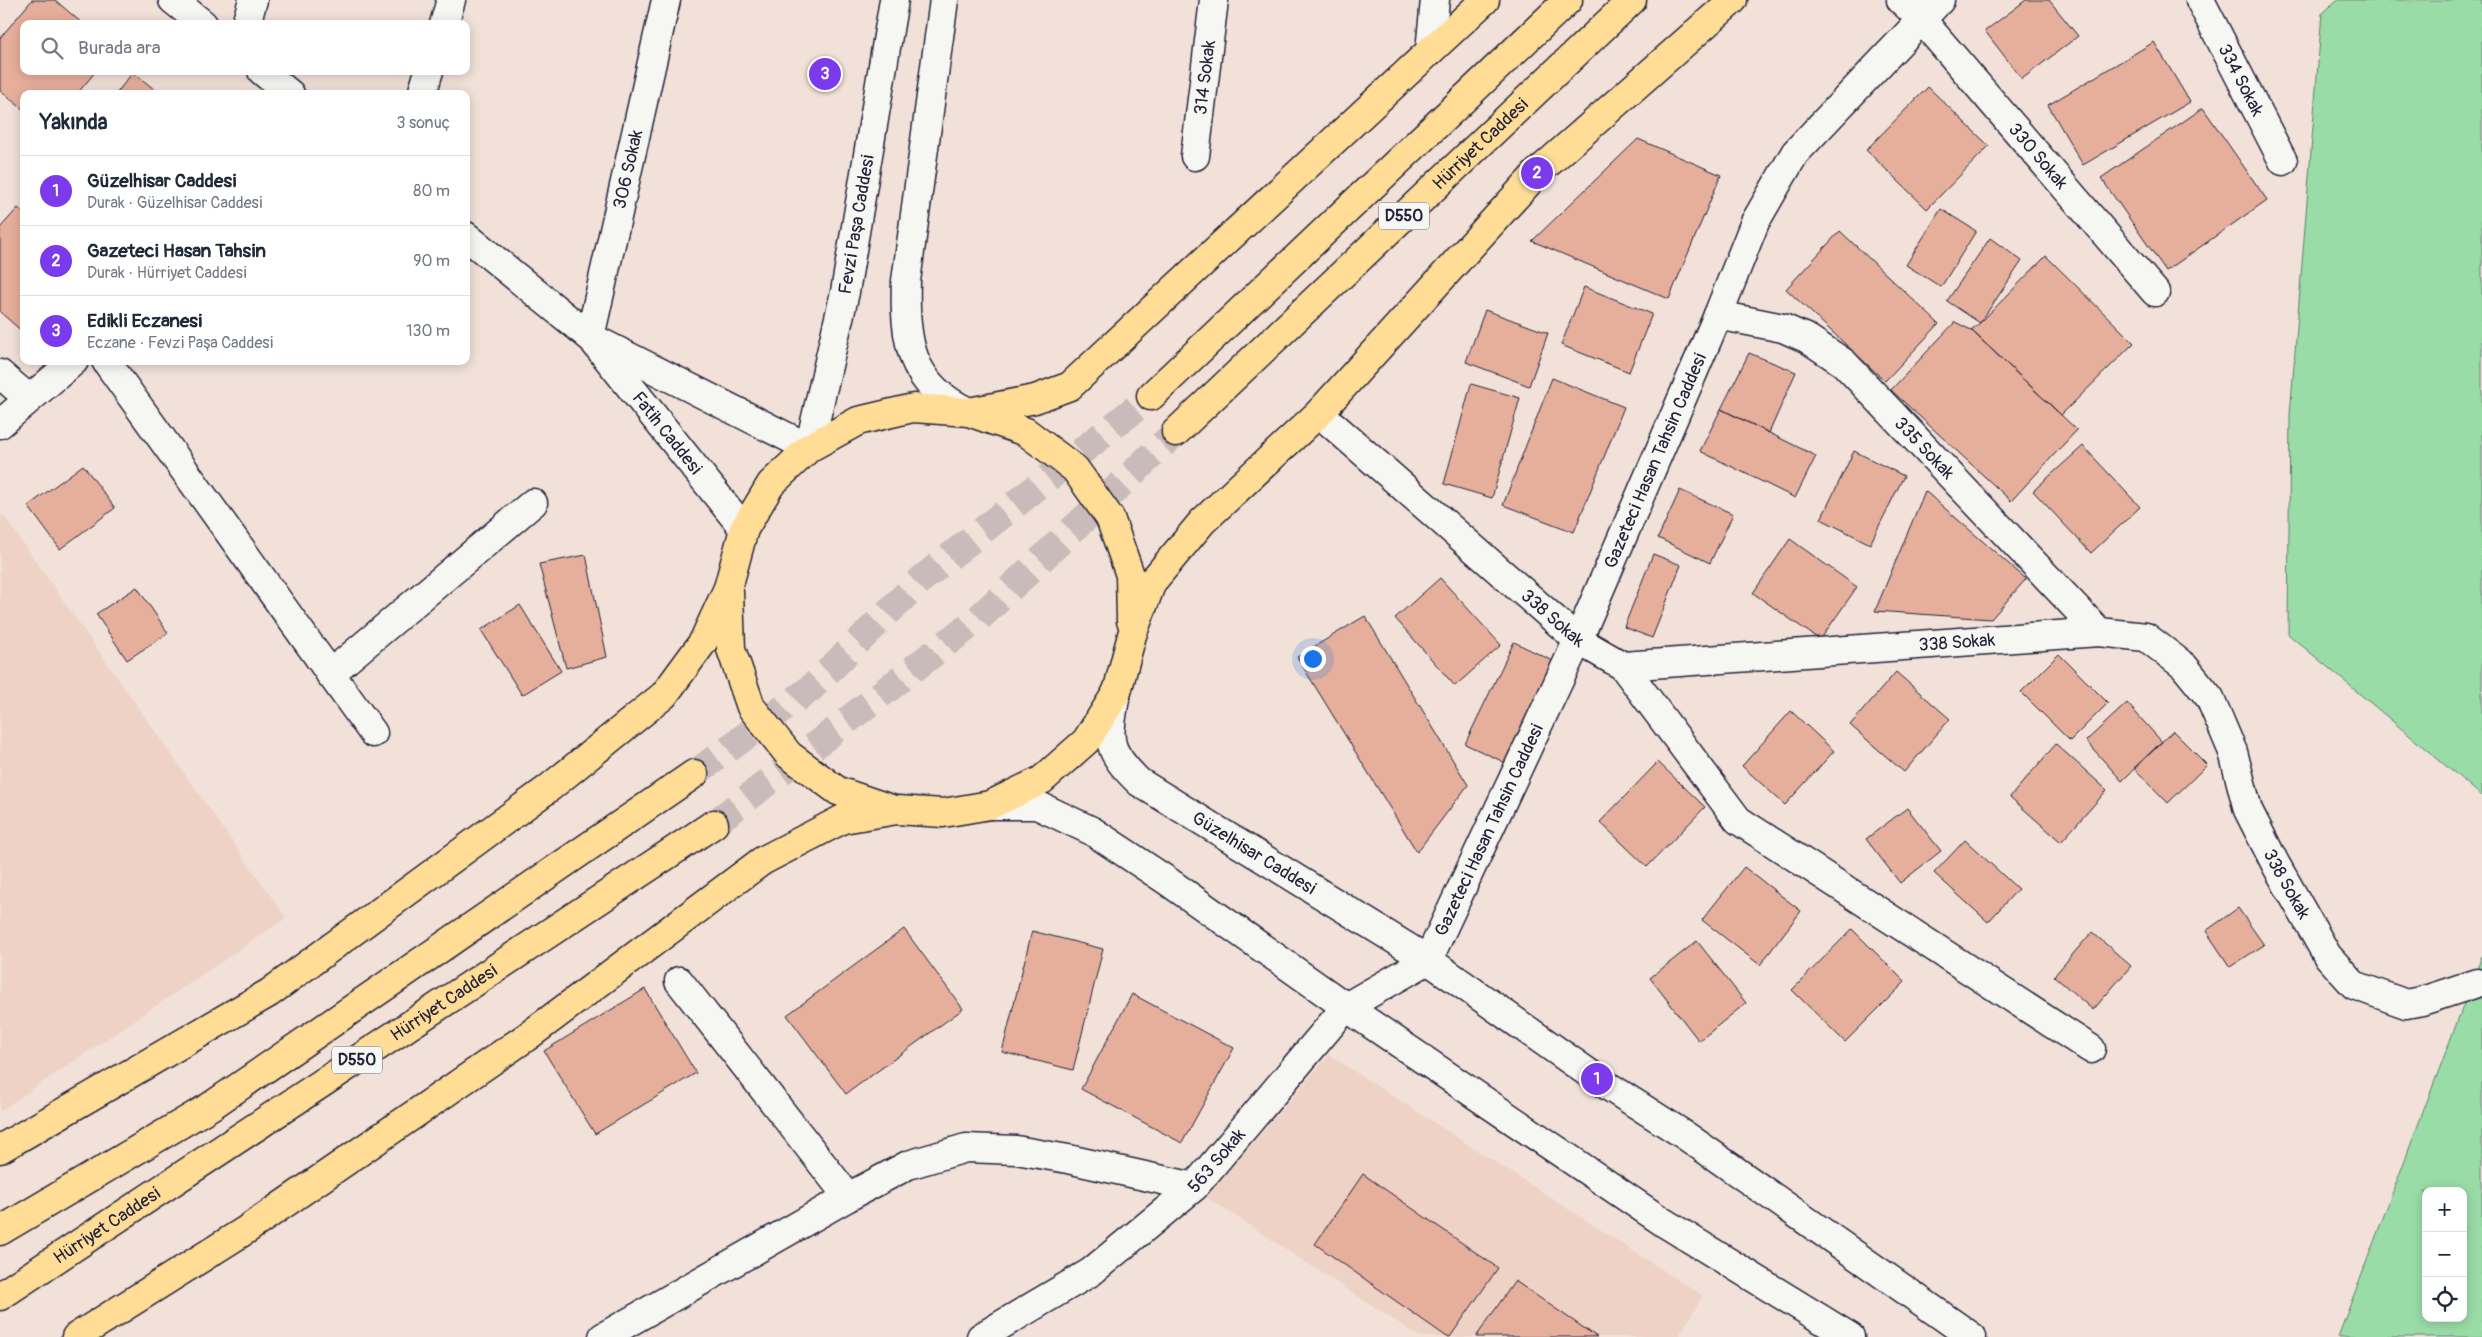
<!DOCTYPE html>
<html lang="tr">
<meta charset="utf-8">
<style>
:root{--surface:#fff;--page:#f6f6f7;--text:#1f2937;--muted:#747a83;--line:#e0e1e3;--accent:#7c3aed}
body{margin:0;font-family:Pangolin,sans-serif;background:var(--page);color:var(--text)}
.controls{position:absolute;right:15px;bottom:15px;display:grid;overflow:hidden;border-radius:10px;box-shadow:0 2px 12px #0003}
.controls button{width:45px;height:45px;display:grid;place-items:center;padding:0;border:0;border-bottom:1px solid var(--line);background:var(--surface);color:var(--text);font:25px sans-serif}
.you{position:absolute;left:1312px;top:658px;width:18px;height:18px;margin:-12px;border:4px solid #fff;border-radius:50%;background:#1a73e8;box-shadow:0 0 0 8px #1a73e833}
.badge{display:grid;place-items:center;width:32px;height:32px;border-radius:50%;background:var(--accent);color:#fff;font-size:16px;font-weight:700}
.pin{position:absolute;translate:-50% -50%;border:2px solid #fff;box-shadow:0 1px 5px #0006}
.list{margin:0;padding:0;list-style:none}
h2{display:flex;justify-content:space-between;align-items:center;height:65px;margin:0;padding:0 20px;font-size:21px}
h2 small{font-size:16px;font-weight:400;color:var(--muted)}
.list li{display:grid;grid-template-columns:32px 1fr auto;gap:15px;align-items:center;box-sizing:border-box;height:70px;padding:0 20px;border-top:1px solid var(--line)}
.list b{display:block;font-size:19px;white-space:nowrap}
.list p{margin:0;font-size:16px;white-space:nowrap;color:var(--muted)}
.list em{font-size:16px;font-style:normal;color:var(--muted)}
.icon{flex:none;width:28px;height:28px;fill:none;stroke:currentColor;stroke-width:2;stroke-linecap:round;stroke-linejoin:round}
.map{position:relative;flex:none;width:2482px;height:1337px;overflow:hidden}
.search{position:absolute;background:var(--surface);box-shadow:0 2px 12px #0003;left:20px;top:20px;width:450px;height:55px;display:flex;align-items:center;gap:12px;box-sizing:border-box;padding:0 18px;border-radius:10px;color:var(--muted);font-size:19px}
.panel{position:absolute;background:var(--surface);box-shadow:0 2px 12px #0003;left:20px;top:90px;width:450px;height:275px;border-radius:10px}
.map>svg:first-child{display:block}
</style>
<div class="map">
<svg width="2482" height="1337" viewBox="0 0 2482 1337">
<rect width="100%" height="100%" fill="#f1e1d8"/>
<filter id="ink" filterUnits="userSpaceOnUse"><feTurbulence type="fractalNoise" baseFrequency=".02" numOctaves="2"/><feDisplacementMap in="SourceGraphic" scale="10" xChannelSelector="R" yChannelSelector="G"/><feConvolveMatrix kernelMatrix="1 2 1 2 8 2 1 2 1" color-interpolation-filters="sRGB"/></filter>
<g filter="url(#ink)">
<path fill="#eed2c6" d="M3,515l283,403 -286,193v-593z
M1329,1055l374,241 -25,41h-258l-214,-140z"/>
<path fill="#9adca7" stroke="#5e7f71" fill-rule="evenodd" d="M2337,0h145v796l-194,-162 2,-219 32,-402z
M2482,956v381h-144zM2426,1191h37v127h-37z"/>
<path fill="#e6af9b" stroke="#22223b" d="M32,0h23l28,24h-59v47h72l-19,23h-53v16l-24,-19v-53z
M2026,0h23l29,36 -56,43 -37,-48z
M2154,42l36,60 -107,63 -35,-60z
M133,72l27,22h-44z
M1928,87l61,59 -62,63 -61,-59z
M2203,108l64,92 -101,71 -65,-93z
M1638,139l83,36 -52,124 -137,-58z
M18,208l6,5v120l-24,-21v-84z
M1941,209l35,22 -35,56 -35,-22z
M1840,231l99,93 -54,57 -99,-92z
M1990,238l32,23 -42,62 -33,-22z
M2046,256l88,87 -73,72 -90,-85 9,-7z
M1584,287l68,27 -23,58 -68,-27z
M1485,310l63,23 -19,53 -63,-24z
M1955,322l16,8 106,100 -66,71 -120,-111z
M1749,353l47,19 -27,61 -48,-24z
M1552,378l72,29 -50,125 -71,-27z
M1471,384l49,14 -28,100 -48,-14z
M1721,409l95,47 -21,42 -95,-47z
M2083,446l57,61 -49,46 -58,-62z
M1854,451l50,25 -34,68 -49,-25z
M83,465l32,43 -55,41 -32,-43z
M1680,490l53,24 -23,49 -52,-25z
M1925,491l101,88 -35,40 -116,-8z
M1790,539l67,48 -37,53 -67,-47z
M1653,554l28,11 -29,73 -28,-11z
M586,555l21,102 -41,11 -27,-104z
M1440,578l61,67 -46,41 -60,-68z
M137,587l31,46 -41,27 -31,-46z
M520,605l41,66 -39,24 -41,-65z
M1365,616l103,169 -51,67 -120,-195z
M1514,642l41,20 -49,101 -41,-19z
M2059,654l49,49 -38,38 -49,-49z
M1896,672l54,47 -46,53 -54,-47z
M2127,703l35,39 -40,39 -36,-40z
M1791,711l43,40 -49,54 -43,-39z
M2173,731l34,34 -39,38 -34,-35z
M2056,744l51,46 -46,52 -51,-45z
M1658,762l47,45 -58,60 -47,-45z
M1907,808l34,43 -41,32 -34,-44z
M1965,840l53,49 -30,33 -54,-49z
M1744,867l57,44 -41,54 -58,-45z
M2238,908l26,37 -34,22 -24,-36z
M904,929l59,80 -117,85 -59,-79z
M1852,929l53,53 -60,60 -53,-52z
M1032,931l71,18 -30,121 -71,-18z
M2092,932l39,34 -38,44 -39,-34z
M1697,941l49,62 -47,38 -49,-63z
M645,989l51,84 -101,61 -51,-83z
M1132,994l102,54 -52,95 -101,-54z
M1363,1174l135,94 -48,69h-3l-132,-93z
M1515,1281l82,56h-121z"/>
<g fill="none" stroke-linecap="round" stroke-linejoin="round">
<path stroke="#c8bbb9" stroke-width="28" stroke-dasharray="28 14" stroke-linecap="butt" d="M694,774l116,-85 113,-111 228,-182
M714,824l265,-206 197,-186"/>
<defs>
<g id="minor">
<path d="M173,0l30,24"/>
<path d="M944,0l-38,281c-2,59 4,105 63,131"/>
<path id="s1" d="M1901,0l20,19 234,273"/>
<path id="s2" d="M2200,0l83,161"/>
<path d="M246,24l7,-24"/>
<path d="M444,24l7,-24"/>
<path d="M1430,51l5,-51"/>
<path d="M262,71l28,23"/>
<path d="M422,94l7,-23"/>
<path id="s3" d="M1195,156l19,-156"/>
<path id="s4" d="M466,236l124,101 219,111 36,-156 49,-292"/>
<path id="s5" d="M1718,315l65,13 25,11 36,24 255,269"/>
<path id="s6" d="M590,337l76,-337"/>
<path id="s7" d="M596,344l148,185"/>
<path d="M106,361l267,372"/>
<path d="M0,374l28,24"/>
<path id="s8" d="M1319,413l259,227 45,26 476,-34 47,5 38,29 26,32 23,54 15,58 28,55 51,90 27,30 52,19 16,-3 55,-18"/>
<path d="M0,424l74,-63"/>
<path d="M1623,666l115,154 353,229"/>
<path d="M330,674l203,-171"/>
<path id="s9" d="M1116,693c-8,46 -12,55 23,89l289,178 169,119 89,57 286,201"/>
<path d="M990,805h47l55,26 74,49 180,127 317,215 187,115"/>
<path d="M679,981l169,216"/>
<path d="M603,1337l245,-140 60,-32 58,-17 50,2 52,9 126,28"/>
<path id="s10" d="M981,1337l110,-65 103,-85 152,-180 82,-47 150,-320 140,-325 37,-93 40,-69 145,-153"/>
</g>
<g id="highway">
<path d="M1151,396l417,-396"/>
<path d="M969,412l66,-13 35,-13 415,-386"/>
<path id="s11" d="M1176,432l456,-432"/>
<path d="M729,592l2,57 20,58 38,48 49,36 53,18"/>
<path d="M0,1149l269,-156 280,-205 115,-93 39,-53 25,-54 16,-59 27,-45 38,-36 49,-27 55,-13 56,4 57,20 49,37 35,49 20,57 1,46"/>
<path d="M0,1231l211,-125 483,-332"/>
<path id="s12" d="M0,1296l714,-472"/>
<path d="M76,1337l170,-107 282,-194 234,-175 81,-42 54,-9 46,3 47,-8 52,-25 44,-39 31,-49 15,-57 20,-53 50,-60 117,-109 218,-240 196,-173"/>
</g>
</defs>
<use href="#minor" stroke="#22223b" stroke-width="31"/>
<use href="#highway" stroke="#22223b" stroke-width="31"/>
<use href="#minor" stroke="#f6f6f2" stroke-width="28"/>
<use href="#highway" stroke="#ffdd96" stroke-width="28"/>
</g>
</g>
<g text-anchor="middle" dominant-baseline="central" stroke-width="4" stroke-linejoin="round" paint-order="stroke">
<g fill="#f6f6f2" stroke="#626272" stroke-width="1">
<rect x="1379" y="202.5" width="50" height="27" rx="4"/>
<rect x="332" y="1046.5" width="50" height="27" rx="4"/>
</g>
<g font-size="16" font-weight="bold" fill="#22223b">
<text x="1404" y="216">D550</text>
<text x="357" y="1060">D550</text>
</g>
<g font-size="18" fill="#22223b" stroke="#f6f6f2">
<text stroke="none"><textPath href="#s3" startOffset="79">314 Sokak</textPath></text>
<text stroke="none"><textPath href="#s2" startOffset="90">334 Sokak</textPath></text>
<text stroke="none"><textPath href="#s11" startOffset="419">Hürriyet Caddesi</textPath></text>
<text stroke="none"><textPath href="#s1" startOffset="208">330 Sokak</textPath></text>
<text stroke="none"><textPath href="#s6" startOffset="172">306 Sokak</textPath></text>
<text stroke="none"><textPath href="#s4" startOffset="634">Fevzi Paşa Caddesi</textPath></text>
<text stroke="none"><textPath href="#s7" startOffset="114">Fatih Caddesi</textPath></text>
<text stroke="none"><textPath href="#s5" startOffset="254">335 Sokak</textPath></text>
<text stroke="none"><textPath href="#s10" startOffset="1140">Gazeteci Hasan Tahsin Caddesi</textPath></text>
<text stroke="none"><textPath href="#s8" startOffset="311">338 Sokak</textPath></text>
<text stroke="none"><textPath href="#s8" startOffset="731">338 Sokak</textPath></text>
<text stroke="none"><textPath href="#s10" startOffset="735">Gazeteci Hasan Tahsin Caddesi</textPath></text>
<text stroke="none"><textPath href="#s9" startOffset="234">Güzelhisar Caddesi</textPath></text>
<text stroke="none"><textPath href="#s8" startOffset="1212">338 Sokak</textPath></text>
<text stroke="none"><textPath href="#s12" startOffset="532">Hürriyet Caddesi</textPath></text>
<text stroke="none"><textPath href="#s10" startOffset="296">563 Sokak</textPath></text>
<text stroke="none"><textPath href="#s12" startOffset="128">Hürriyet Caddesi</textPath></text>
</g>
</g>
</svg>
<div class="controls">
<button>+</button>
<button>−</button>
<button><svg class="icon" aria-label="locate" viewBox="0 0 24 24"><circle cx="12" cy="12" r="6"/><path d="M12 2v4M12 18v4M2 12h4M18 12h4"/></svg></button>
</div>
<div class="you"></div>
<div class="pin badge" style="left:1597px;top:1079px">1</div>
<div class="pin badge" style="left:1537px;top:173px">2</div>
<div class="pin badge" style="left:825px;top:74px">3</div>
<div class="search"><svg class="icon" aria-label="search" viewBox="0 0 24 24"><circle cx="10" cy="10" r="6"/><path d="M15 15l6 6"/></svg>Burada ara</div>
<section class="panel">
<h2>Yakında<small>3 sonuç</small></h2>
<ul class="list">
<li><span class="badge">1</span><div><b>Güzelhisar Caddesi</b><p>Durak · Güzelhisar Caddesi</p></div><em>80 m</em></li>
<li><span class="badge">2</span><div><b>Gazeteci Hasan Tahsin</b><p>Durak · Hürriyet Caddesi</p></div><em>90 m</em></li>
<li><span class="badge">3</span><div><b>Edikli Eczanesi</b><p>Eczane · Fevzi Paşa Caddesi</p></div><em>130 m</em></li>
</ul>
</section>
</div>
